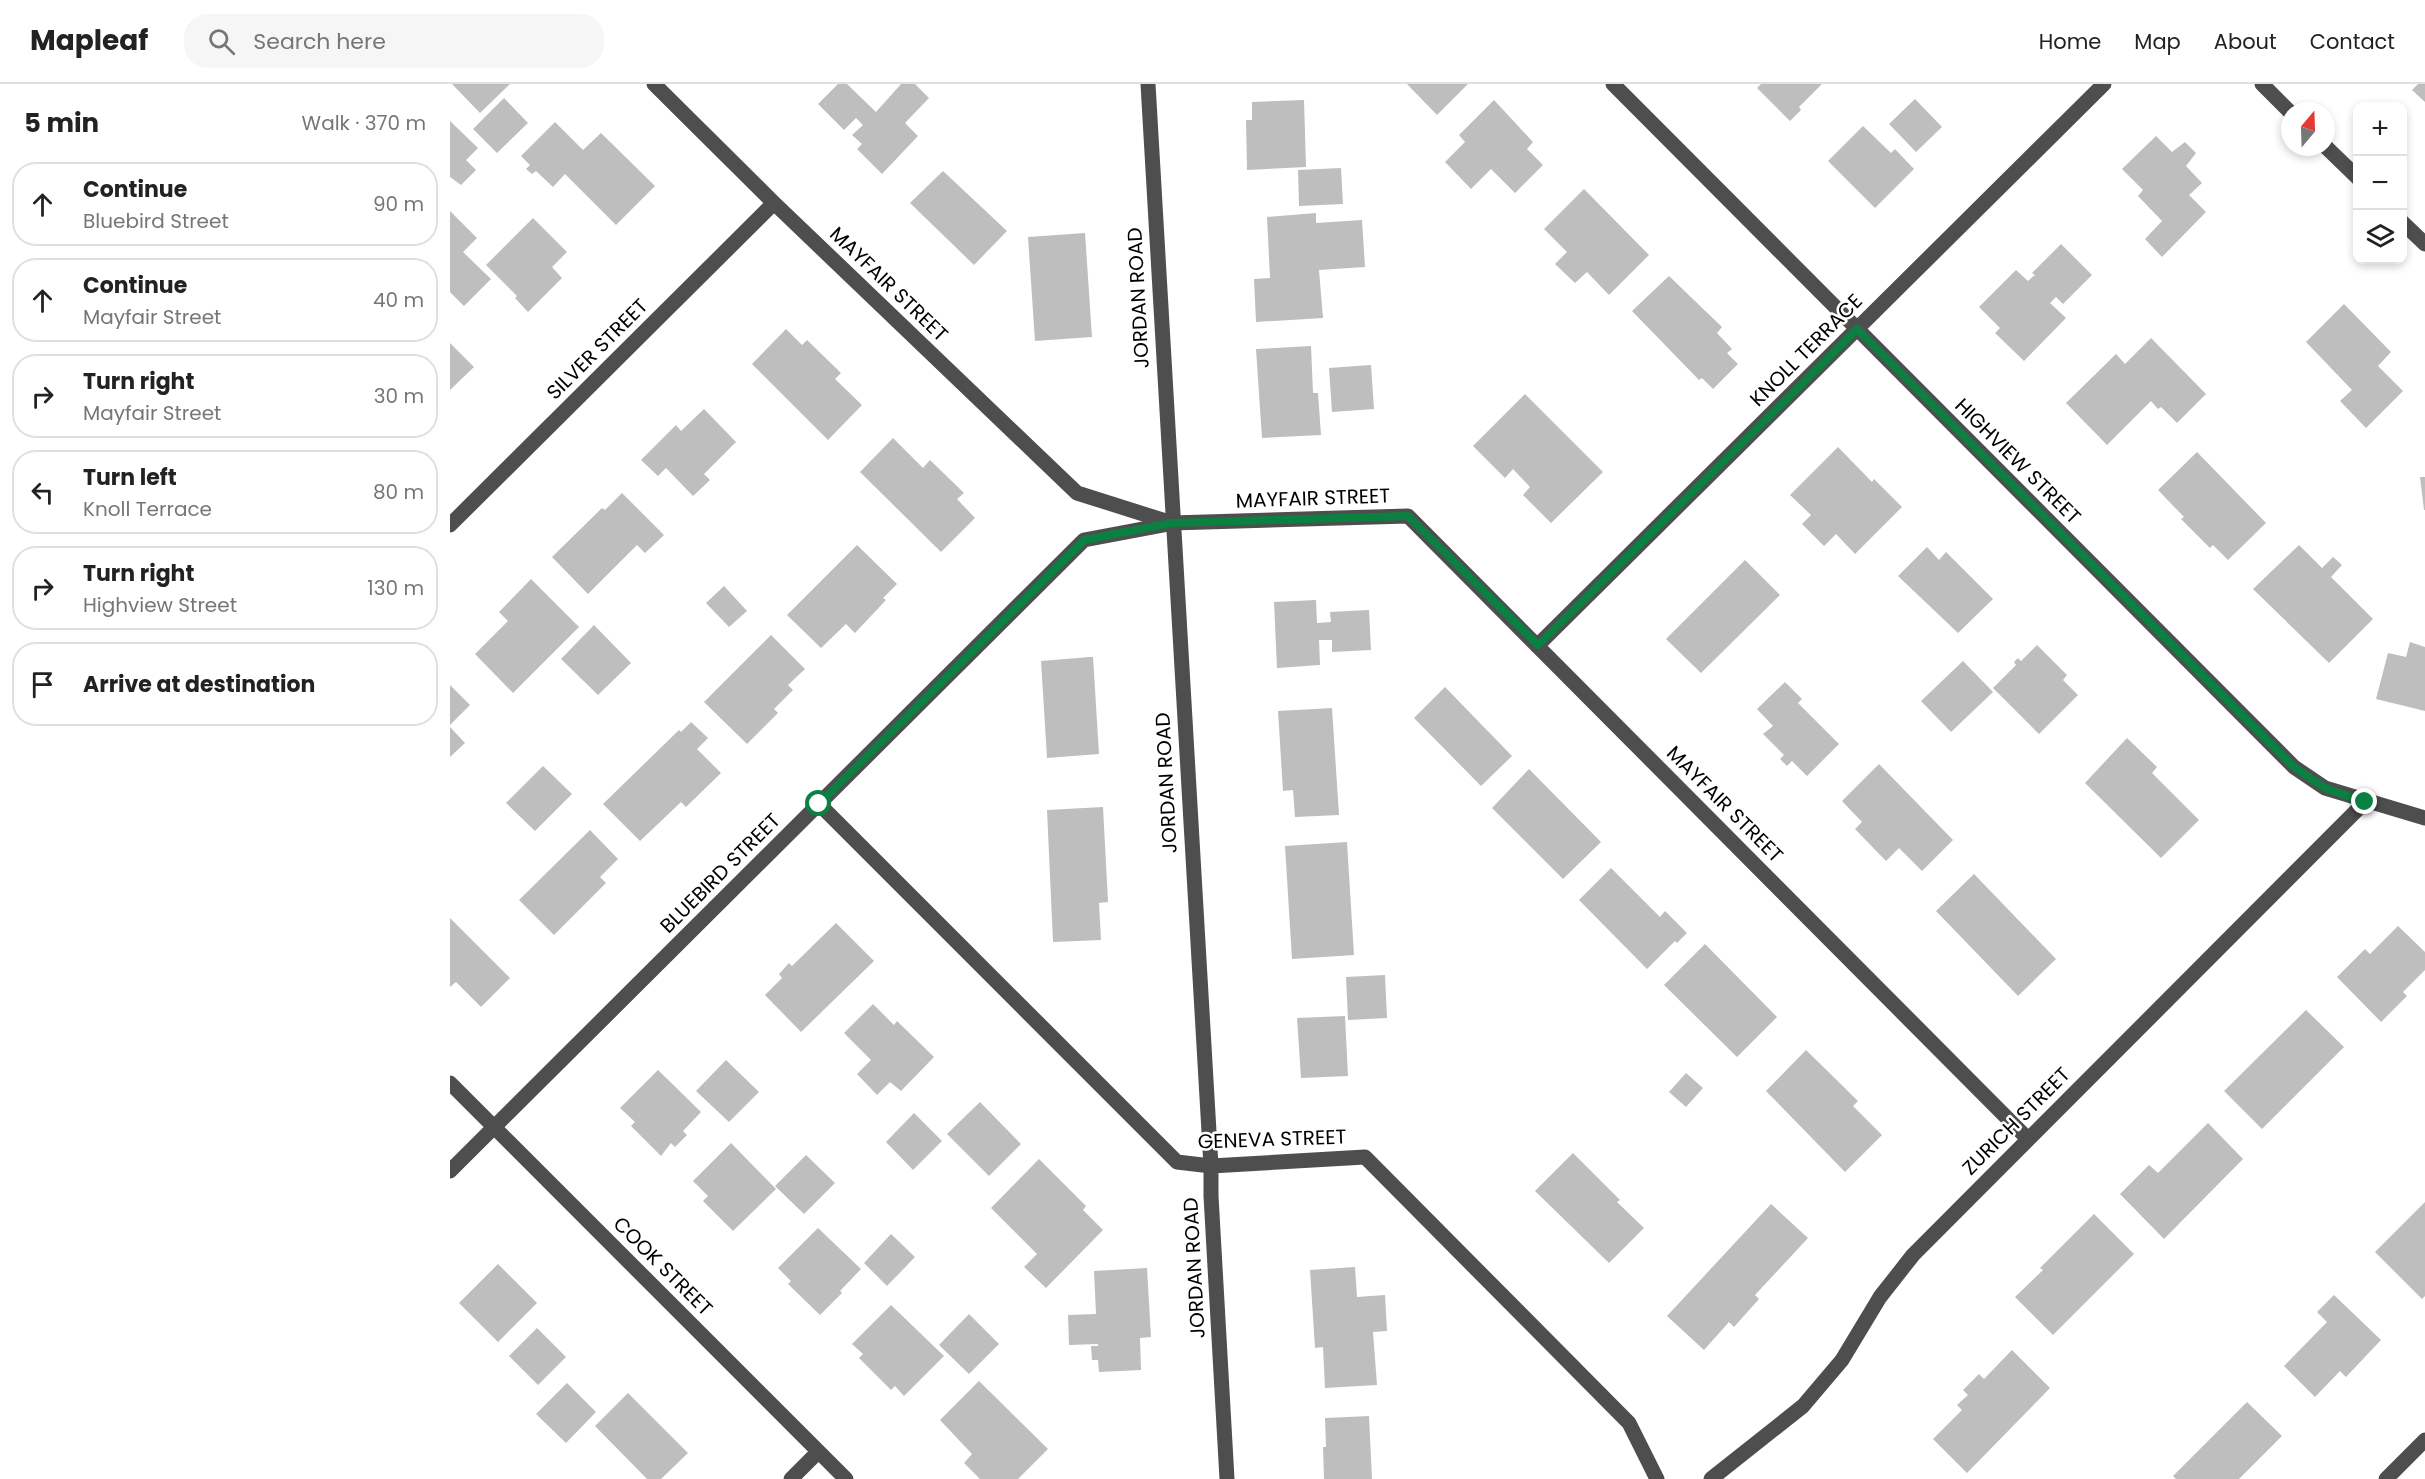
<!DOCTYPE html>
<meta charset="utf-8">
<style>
:root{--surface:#fff;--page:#f6f6f6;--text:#222;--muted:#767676;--line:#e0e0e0}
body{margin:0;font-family:Poppins,sans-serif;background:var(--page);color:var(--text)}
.controls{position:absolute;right:18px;top:18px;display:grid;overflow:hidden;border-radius:12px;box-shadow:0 3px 9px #0003}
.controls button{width:54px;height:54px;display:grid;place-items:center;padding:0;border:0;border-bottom:2px solid var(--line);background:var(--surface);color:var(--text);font:30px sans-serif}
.compass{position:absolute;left:1831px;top:18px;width:54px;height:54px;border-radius:50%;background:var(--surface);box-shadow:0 3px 9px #0003;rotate:19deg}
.stop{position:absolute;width:18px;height:18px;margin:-14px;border:4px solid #0b8043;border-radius:50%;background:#fff}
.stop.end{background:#0b8043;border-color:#fff;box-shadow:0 2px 6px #0008}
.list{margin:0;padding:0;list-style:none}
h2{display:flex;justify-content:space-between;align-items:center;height:78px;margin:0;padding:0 24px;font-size:26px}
h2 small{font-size:20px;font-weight:400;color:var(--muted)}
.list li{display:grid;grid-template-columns:39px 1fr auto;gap:18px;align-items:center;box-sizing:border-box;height:84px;margin:0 12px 12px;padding:0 12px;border:2px solid var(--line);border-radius:24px}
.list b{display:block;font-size:22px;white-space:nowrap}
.list p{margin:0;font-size:20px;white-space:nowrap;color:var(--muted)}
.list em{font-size:20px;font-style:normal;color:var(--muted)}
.icon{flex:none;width:33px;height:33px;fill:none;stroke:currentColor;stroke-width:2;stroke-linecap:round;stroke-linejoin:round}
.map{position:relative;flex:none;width:1975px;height:1395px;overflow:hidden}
header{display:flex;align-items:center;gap:36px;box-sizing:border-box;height:84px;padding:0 30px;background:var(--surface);border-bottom:2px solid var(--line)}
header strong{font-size:28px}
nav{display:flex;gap:33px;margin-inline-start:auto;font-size:21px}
.search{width:420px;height:54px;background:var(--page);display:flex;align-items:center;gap:15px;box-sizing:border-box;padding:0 21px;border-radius:24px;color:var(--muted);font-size:22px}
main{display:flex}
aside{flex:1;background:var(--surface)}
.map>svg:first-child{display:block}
</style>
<header>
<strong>Mapleaf</strong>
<div class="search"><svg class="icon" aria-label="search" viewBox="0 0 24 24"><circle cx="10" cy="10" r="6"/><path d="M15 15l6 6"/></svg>Search here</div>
<nav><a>Home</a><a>Map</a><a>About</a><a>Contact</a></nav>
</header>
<main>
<aside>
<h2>5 min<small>Walk · 370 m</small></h2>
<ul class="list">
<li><svg class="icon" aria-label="ahead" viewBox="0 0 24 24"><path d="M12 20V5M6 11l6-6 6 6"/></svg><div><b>Continue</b><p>Bluebird Street</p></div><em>90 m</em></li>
<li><svg class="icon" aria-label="ahead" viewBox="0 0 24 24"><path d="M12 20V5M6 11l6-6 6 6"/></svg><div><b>Continue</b><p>Mayfair Street</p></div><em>40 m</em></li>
<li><svg class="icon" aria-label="right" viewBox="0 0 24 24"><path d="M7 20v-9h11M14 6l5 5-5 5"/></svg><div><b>Turn right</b><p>Mayfair Street</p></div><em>30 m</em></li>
<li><svg class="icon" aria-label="left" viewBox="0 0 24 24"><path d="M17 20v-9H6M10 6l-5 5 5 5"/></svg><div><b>Turn left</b><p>Knoll Terrace</p></div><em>80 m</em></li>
<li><svg class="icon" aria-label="right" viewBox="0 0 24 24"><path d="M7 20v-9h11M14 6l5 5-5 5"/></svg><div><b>Turn right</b><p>Highview Street</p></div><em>130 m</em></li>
<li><svg class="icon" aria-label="arrive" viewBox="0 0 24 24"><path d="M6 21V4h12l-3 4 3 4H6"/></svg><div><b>Arrive at destination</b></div></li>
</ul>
</aside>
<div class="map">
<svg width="1975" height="1395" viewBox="0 0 1975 1395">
<rect width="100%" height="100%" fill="#fff"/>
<path fill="#bebebe" d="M2,0h58l-30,29z
M388,0h9l29,28 25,-28h14l14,14 -24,25 13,13 -36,38 -25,-25 5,-5 -10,-9 11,-10 -7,-7 -12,12 -26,-26z
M957,0h61l-31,31z
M1311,0h61l-23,23 2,3 -11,11 -33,-33z
M1968,0h7v18l-13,-12z
M54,14l24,25 -31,30 -24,-24z
M1465,15l27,28 -26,25 -27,-28z
M854,16l2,67 -59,3 -1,-50h6v-18z
M1044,16l39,42 -6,7 16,16 -28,28 -24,-24 -20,20 -26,-27 20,-20 -6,-7z
M0,37l28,27 -12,12 10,10 -15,15 -11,-8z
M105,38l28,28 18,-17 54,53 -39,39 -51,-51 -12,13 -17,-16 -4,3 -6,-5 4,-4 -9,-9z
M1413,42l28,27 4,-4 19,20 -39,39 -47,-47z
M1706,52l16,16 13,-10 11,11 -10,13 16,17 -13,12 17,17 -44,45 -17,-18 17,-18 -24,-25 5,-6 -21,-21z
M891,84l2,36 -44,2 -1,-36z
M493,87l64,60 -33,34 -64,-62z
M1134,105l65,66 -40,40 -22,-23 -12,11 -20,-19 12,-12 -23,-23z
M0,127l27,27 -14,14 28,27 -27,27 -14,-14z
M866,129v10l46,-3 3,47 -46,3 4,48 -67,4 -2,-43 16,-1 -3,-61z
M83,134l34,34 -15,15 10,11 -34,34 -13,-14 2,-2 -31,-31z
M635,149l7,104 -57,4 -7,-104z
M1611,160l31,31 -29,29 -7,-7 -6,6 16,15 -42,43 -29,-28 5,-5 -21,-21 37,-37 12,11 7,-6 -3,-2z
M1219,192l53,51 -5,6 15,16 -5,4 11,11 -25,25 -11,-11 -3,2 -67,-69z
M1894,220l47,48 -13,14 25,25 -37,37 -26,-27 12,-11 -46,-48z
M336,245l16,16 5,-5 34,33 -6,6 27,26 -34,35 -76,-76z
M1701,254l55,56 -29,29 -16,-16 -3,2 -7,-8 -44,44 -41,-42 50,-49 9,10z
M0,259l24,24 -24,23z
M861,262l2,47h5l3,42 -59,3 -6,-89z
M921,281l3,44 -42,3 -3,-44z
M1075,310l78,78 -52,51 -28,-28 7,-8 -17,-18 -8,9 -32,-32z
M254,325l32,33 -32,32 6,6 -17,16 -27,-28 -8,8 -17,-16 35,-35 5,6z
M443,354l30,30 7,-8 34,33 -7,6 18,19 -34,34 -81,-80z
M1388,363l34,35 2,-3 28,28 -47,47 -19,-20 -12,12 -22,-22 9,-9 -21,-20z
M1747,368l69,71 -38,37 -15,-15 -3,3 -29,-29 3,-2 -26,-27z
M1970,393h5v33h-1z
M172,409l42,42 -19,18 -8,-8 -49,49 -36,-37 50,-49 3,2z
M407,461l40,39 -14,14 3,2 -31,33 -9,-9 -25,24 -34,-33z
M1849,461l23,23 11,-11 9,8 -11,12 42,42 -44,44 -76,-74z
M1477,463l12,13 7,-8 47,47 -35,34 -60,-57z
M1295,476l35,35 -79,78 -35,-34z
M81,495l48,48 -66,66 -38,-39 33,-33 -9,-9z
M274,502l23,25 -18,16 -23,-24z
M866,516l1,23 14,-1 -1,-10 39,-2 2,40 -39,2v-12h-13l1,25 -43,3 -3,-66z
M144,541l37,38 -33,32 -37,-36z
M321,551l34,34 -17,16 5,5 -19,19 4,4 -31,31 -43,-42z
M1960,558l15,5v64l-49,-12 12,-46 18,4z
M1587,561l30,30 -4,5 15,15 -39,39 -46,-46 23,-23 -2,-3 4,-4 3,3z
M640,573h3l6,97 -52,4 -6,-97z
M1513,577l30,31 -42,40 -30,-31z
M1335,598l17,17 -4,4 41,41 -32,32 -15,-15 -5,5 -7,-7 4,-4 -21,-21 10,-8 -16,-17z
M0,601l20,20 -20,20z
M995,603l67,69 -31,30 -67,-68z
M882,624l7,107 -44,2 -2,-27 -10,1 -5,-80z
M241,638l17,16 -11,11 24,24 -35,34 -5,-5 -41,39 -37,-37 76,-74 2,2z
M0,643l15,16 -15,14z
M1677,654l30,29 -5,6 47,47 -38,38 -76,-75z
M1429,680l74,76 -31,31 -23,-23 -13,13 -31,-32 7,-7 -20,-21z
M93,682l29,28 -37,37 -29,-28z
M1079,685l72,73 -38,37 -71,-71z
M653,723l5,95 -9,1 2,37 -48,2 -6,-132z
M140,746l28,29 -18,18 6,6 -52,52 -35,-35z
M897,758l7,113 -62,4 -7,-113z
M1161,784l49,49 5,-6 22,22 -10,10 -2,-2 -28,28 -68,-69z
M1524,790l82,85 -38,37 -82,-85z
M0,834l60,60 -29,29 -25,-25 -6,5z
M386,839l38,38 -73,71 -36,-37 17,-17 -3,-4 10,-11 3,3z
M1948,842l27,26v18l-22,22 4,4 -26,26 -44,-45 28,-28 5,5z
M1255,860l72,73 -40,40 -73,-72z
M935,891l2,43 -39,2 -2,-43z
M423,920l21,21 3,-4 37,36 -33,34 -11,-9 -13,13 -20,-21 14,-14 -27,-27z
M1856,926l38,37 -82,82 -38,-38z
M895,932l3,60 -47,2 -4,-60z
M1356,966l52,51 -5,5 29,29 -37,37 -79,-81z
M276,976l33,32 -30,30 -33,-31z
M208,986l43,42 -18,19 4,4 -12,12 -4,-4 -10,13 -30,-30 4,-4 -15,-14z
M1236,989l17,15 -17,19 -17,-15z
M530,1018l41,42 -32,32 -42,-42z
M464,1029l28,28 -29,29 -27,-28z
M1758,1039l35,36 -79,80 -44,-45 29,-29 9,8z
M281,1059l45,46 -43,42 -30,-30 5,-5 -15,-15z
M1123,1069l47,47 -3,2 27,26 -35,35 -74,-72z
M356,1071l29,28 -31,31 -29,-28z
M589,1075l47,47 -3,4 20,20 -57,58 -22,-21 13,-13 -46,-46z
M1975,1118v94l-3,3 -47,-47z
M1321,1120l37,34 -53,57 4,4 -25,28 -5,-5 -25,28 -37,-34z
M1644,1130l40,40 -81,81 -38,-38 28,-27 -3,-2z
M368,1144l43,41 -21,22 2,2 -22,22 -32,-31 3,-3 -13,-13z
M441,1150l24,23 -28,29 -23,-23z
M48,1180l39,39 -39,39 -39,-39z
M905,1183l2,30 28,-2 2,36 -14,1 4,53 -52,3 -2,-41 -8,1 -5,-78z
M697,1184l4,69 -11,1 1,32 -42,2 -1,-12h-6l-1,-14h7v-2l-29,1 -1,-30 28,-1 -2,-43z
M1884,1211l47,45 -35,37 -6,-6 -25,26 -31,-31 43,-44 -10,-10z
M441,1221l53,51 -40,40 -9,-10 -4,4 -32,-32 4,-4 -11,-10z
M519,1230l30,30 -30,30 -30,-29z
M87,1244l29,29 -28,28 -29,-29z
M1562,1266l38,38 -83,85 -34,-34 29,-29 -5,-5 11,-10 -5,-5 16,-16 5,5z
M529,1297l69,68 -30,30h-38l-16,-16 8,-9 -32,-34z
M117,1299l29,29 -30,31 -30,-29z
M178,1309l60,60 -27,26h-14l-52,-53z
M1797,1318l35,34 -43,43h-63l-3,-3z
M919,1332l3,63h-48l-1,-32h3l-1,-29z"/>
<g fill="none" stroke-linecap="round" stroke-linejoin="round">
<path stroke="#4e4e4e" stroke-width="15" d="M204,0l120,119 303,290 95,30 236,-7 620,623
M698,0l63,1082v30l16,283
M1163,0l681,683 31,21 100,30
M1812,0l28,28
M1876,63l32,31
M1952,138l23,22
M0,441l324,-322
M1087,562l567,-562
M369,720l358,358 34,4 154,-9 264,266 28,56
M0,999l396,396
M0,1087l634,-631 85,-16
M341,1395l27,-27
M1261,1395l92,-73 39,-46 38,-63 33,-42 452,-453
M1936,1395l39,-39"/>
</g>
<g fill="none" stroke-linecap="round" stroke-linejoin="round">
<path stroke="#0b8043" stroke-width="8" d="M369,720l265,-264 88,-17 236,-7 130,129 319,-316 437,438 31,21 40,14"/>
</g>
<g text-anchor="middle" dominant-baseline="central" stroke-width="5" stroke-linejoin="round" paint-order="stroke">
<g font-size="20" fill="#000" stroke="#fff">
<text transform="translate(439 200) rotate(44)">MAYFAIR STREET</text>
<text transform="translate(688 214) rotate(-93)">JORDAN ROAD</text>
<text transform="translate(147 265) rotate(-45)">SILVER STREET</text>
<text transform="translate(1356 266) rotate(-45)">KNOLL TERRACE</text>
<text transform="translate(1568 377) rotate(45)">HIGHVIEW STREET</text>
<text transform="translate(863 414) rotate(-2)">MAYFAIR STREET</text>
<text transform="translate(716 699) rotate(-93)">JORDAN ROAD</text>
<text transform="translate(1275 720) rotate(45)">MAYFAIR STREET</text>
<text transform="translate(270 789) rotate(-45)">BLUEBIRD STREET</text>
<text transform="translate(1566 1037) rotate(-45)">ZURICH STREET</text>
<text transform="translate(822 1055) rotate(-2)">GENEVA STREET</text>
<text transform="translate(213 1182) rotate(45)">COOK STREET</text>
<text transform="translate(744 1184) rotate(-93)">JORDAN ROAD</text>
</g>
</g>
</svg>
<div class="controls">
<button>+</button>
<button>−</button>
<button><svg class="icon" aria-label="layers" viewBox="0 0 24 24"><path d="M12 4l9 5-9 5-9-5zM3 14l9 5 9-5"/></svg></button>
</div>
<svg class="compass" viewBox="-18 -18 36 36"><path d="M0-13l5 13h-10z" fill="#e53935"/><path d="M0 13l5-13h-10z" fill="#767676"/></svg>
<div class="stop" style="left:369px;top:720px"></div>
<div class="stop end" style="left:1915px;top:718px"></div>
</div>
</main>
